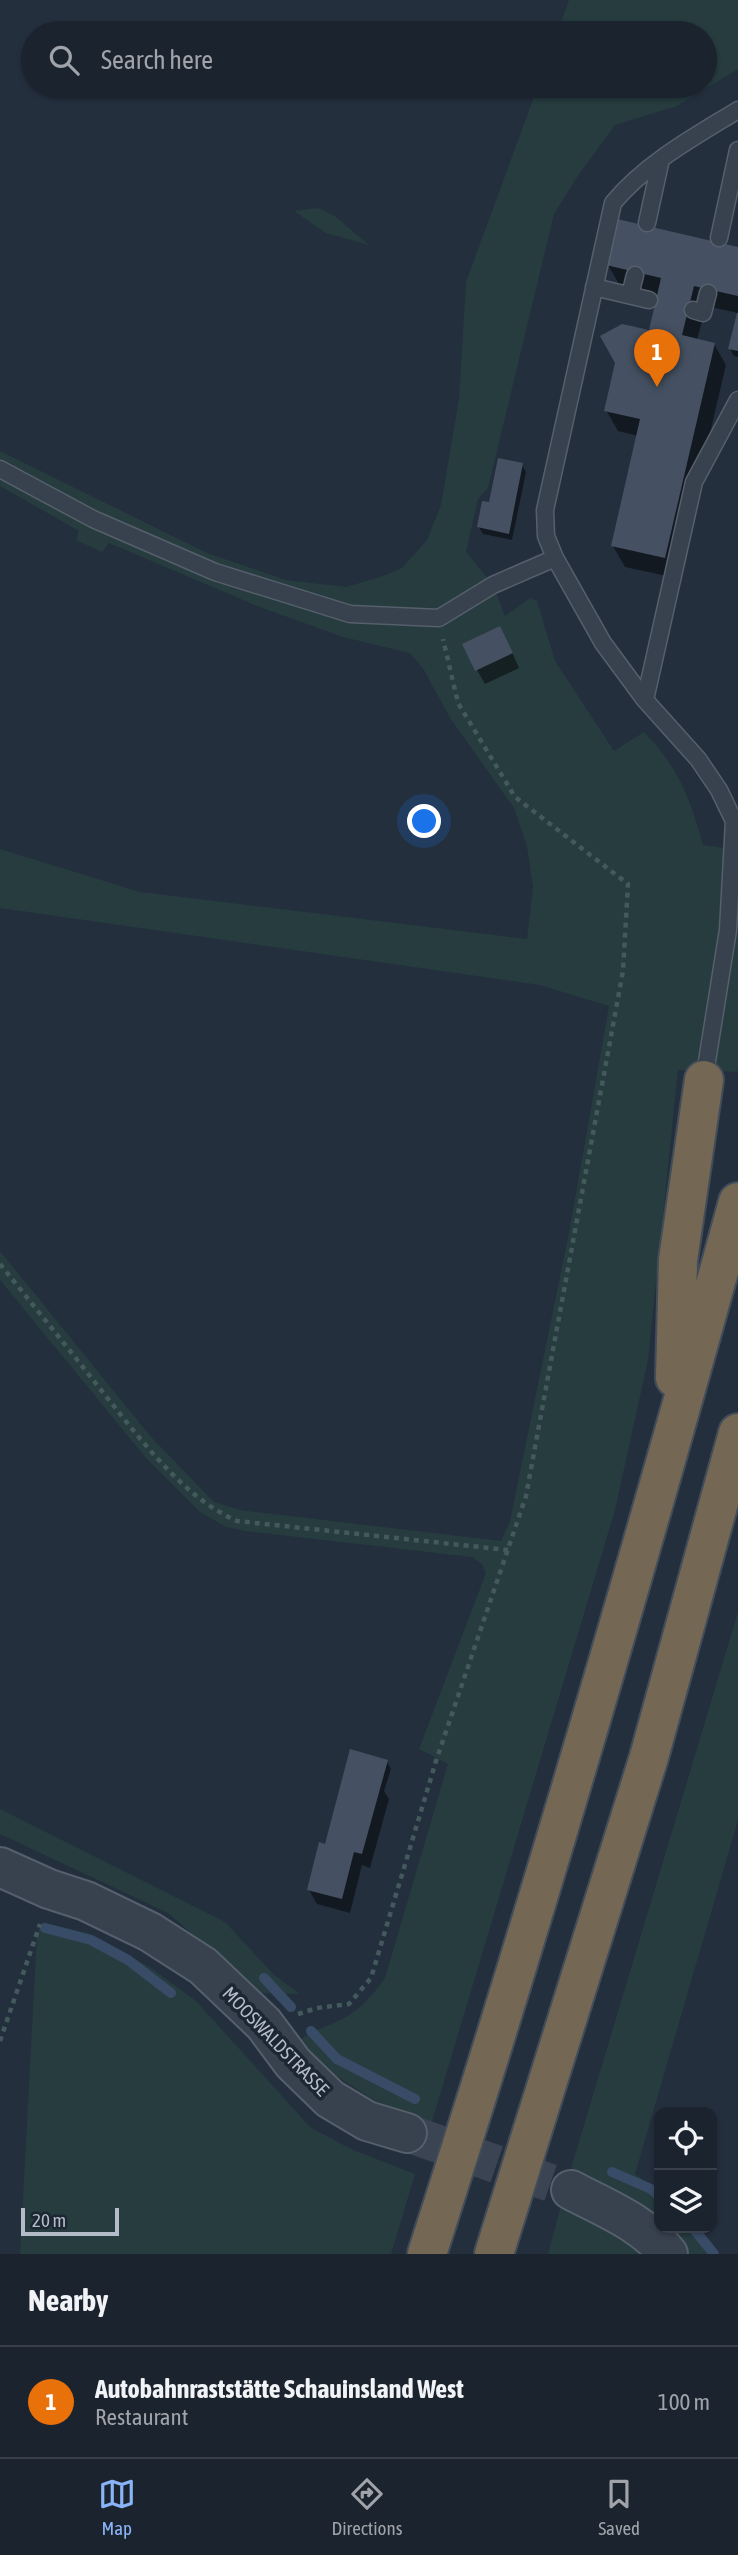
<!DOCTYPE html>
<meta charset="utf-8">
<style>
:root{--surface:#1b232e;--page:#282f3a;--text:#f1f3f6;--muted:#a0a4aa;--line:#39404a;--accent:#8ab4f8}
body{margin:0;font-family:"Asap Condensed",sans-serif;background:var(--page);color:var(--text)}
.controls{position:absolute;right:21px;bottom:21px;display:grid;overflow:hidden;border-radius:14px;box-shadow:0 2px 5px #0004}
.controls button{width:63px;height:63px;display:grid;place-items:center;padding:0;border:0;border-bottom:2px solid var(--line);background:var(--surface);color:var(--text);font:35px sans-serif}
.scale{position:absolute;left:21px;bottom:18px;width:98px;box-sizing:border-box;padding-left:7px;border:4px solid #b4bcc9;border-top:0;font-size:19px;line-height:24px;white-space:nowrap;color:#b4bcc9;-webkit-text-stroke:5px #1d2633;paint-order:stroke}
.you{position:absolute;left:425px;top:822px;width:24px;height:24px;margin:-18px;border:5px solid #fff;border-radius:50%;background:#1a73e8;box-shadow:0 0 0 10px #1a73e833}
.badge{display:grid;place-items:center;width:46px;height:46px;border-radius:50%;background:var(--accent);color:#fff;font-size:23px;font-weight:700}
.pin{position:absolute;translate:-50% -58px;filter:drop-shadow(0 2px 4px #0008)}
.pin::after{content:'';position:absolute;top:37px;width:24px;height:21px;background:inherit;clip-path:polygon(0 0,100% 0,50% 100%)}
.list{margin:0;padding:0;list-style:none}
h2{display:flex;justify-content:space-between;align-items:center;height:91px;margin:0;padding:0 28px;font-size:30px}
h2 small{font-size:23px;font-weight:400;color:var(--muted)}
.list li{display:grid;grid-template-columns:46px 1fr auto;gap:21px;align-items:center;box-sizing:border-box;height:112px;padding:0 28px;border-top:2px solid var(--line)}
.list b{display:block;font-size:26px;white-space:nowrap}
.list p{margin:0;font-size:23px;white-space:nowrap;color:var(--muted)}
.list em{font-size:23px;font-style:normal;color:var(--muted)}
.icon{flex:none;width:38px;height:38px;fill:none;stroke:currentColor;stroke-width:2;stroke-linecap:round;stroke-linejoin:round}
.map{position:relative;flex:none;width:738px;height:2254px;overflow:hidden}
.search{position:absolute;background:var(--surface);box-shadow:0 2px 5px #0004;left:21px;right:21px;top:21px;height:77px;display:flex;align-items:center;gap:18px;box-sizing:border-box;padding:0 24px;border-radius:38px;color:var(--muted);font-size:26px}
.sheet{height:203px;background:var(--surface)}
nav{display:flex;justify-content:space-around;align-items:center;box-sizing:border-box;height:98px;border-top:2px solid var(--line);background:var(--surface);font-size:19px;color:var(--muted)}
nav a{display:grid;justify-items:center;gap:4px}
nav .on{color:var(--accent)}
.map>svg:first-child{display:block}
</style>
<div class="map">
<svg width="738" height="2254" viewBox="0 0 738 2254">
<rect width="100%" height="100%" fill="#242f3e"/>
<path fill="#263c3f" d="M569,0h169v69l-61,37 -62,19 -38,52 -23,37 -66,274 -10,11 -12,53 27,33 12,31 25,-18 7,3 18,60 59,90 30,-19c35,36 46,66 59,113l35,5v219l-1,3 -59,-2 -30,290 -33,150 -185,618 -22,-6 -101,-65 -9,-16c12,-9 22,-12 36,-18 22,-9 37,-25 51,-45l63,-214 -29,-15 67,-176 -4,-9 -10,-7 -227,-26 -19,-4 -26,-15 -54,-54 -146,-178v-29l151,186 63,65 26,8 261,31 9,-20 59,-288 40,-227 -69,-21 -540,-77v-59l140,43 387,47 6,-52 -6,-41 -13,-38 -64,-90 -26,-48 -14,-17 -67,-16 -86,-31 -148,-63 -7,9 -26,-12 3,-9 -79,-45v-35l207,102 79,27 60,7 34,-10 22,-9 25,-28 14,-35 18,-106 7,-117 72,-196h167v-53h-148z
M319,208l17,9 33,28 -43,-12 -32,-22z
M738,1612v208l-103,354 24,17v37h39l20,26h-170l24,-89z
M0,1809l225,113 49,53 26,19 -39,-1 -93,-80 -168,-79z
M42,1922l49,12 60,34 45,33 114,126 41,22 64,25 -24,80h-371l17,-319z"/>
<path fill="#0007" d="M738,248v65l-32,-7 -9,34 17,4 12,21 -50,213 -51,-11 -12,-21 25,-110 -20,-5 -12,-21 45,-78 8,-37 -39,-9 -12,-21z
M738,316v41l-4,-1 -4,-7z
M522,465l4,7 -14,68 -29,-6 -4,-7 11,-23z
M508,643l11,25 -34,16 -8,-14z
M387,1762l4,7 -7,22 5,8 -19,69 -8,-3 -12,48 -33,-9 -8,-14 17,-44z"/>
<g fill="none" stroke-linecap="round" stroke-linejoin="round">
<path stroke="#394c67" stroke-width="10" d="M45,1928l46,12 37,20 43,33
M264,1978l27,29
M311,2031l26,28 78,40
M612,2172l39,17 8,7
M693,2228l21,26"/>
</g>
<path fill="#455162" d="M617,219l121,28v49l-44,-10 -12,49 33,8 -50,215 -54,-12 29,-127 -36,-8 11,-48 -15,-27 22,-12 27,6 12,-52 -55,-13z
M737,313h1v38l-10,-2z
M498,458l25,5 -14,71 -32,-7 5,-26 7,1z
M500,626l13,27 -38,18 -13,-27z
M350,1749l38,11 -26,94 -8,-2 -12,47 -35,-9 12,-48 6,2z"/>
<g fill="none" stroke-linecap="round" stroke-linejoin="round">
<path stroke="#3a4453" stroke-width="38" stroke-dasharray="38 19" stroke-linecap="butt" d="M407,2133l164,57"/>
<defs>
<path id="service" d="M647,223l14,-64
M719,238l19,-88
M594,287l55,13
M630,295l5,-20
M693,310l10,3 5,-20
M0,469l93,50 122,53 135,42 89,4 54,-33 62,-27
M645,700l49,-218 44,-82
M704,1080l24,-150 6,-109 -15,-31 -21,-31 -53,-59 -42,-57 -48,-85 -9,-22 -1,-26 68,-307c33,-40 81,-66 125,-93"/>
<path id="tertiary" d="M0,1867l49,22 37,12 64,31 53,34 61,58 29,39 37,36 37,22 40,12
M571,2190c34,18 73,33 97,64"/>
<path id="motorway" d="M675,1378l3,-118 26,-180
M427,2254c112,-348 214,-699 311,-1052
M494,2254l155,-497 89,-324"/>
</defs>
<use href="#service" stroke="#565f6c" stroke-width="19"/>
<use href="#tertiary" stroke="#565f6c" stroke-width="42"/>
<use href="#motorway" stroke="#434c59" stroke-width="42"/>
<path stroke="#44595c" stroke-width="4.5" stroke-dasharray="5 5" stroke-linecap="butt" d="M0,1264c32,40 65,80 97,121 39,48 83,111 140,136l271,29
M298,2014l19,-6 32,-4 22,-26 65,-217 90,-265 97,-525 5,-87 -113,-87 -57,-94 -15,-64
M0,2041l40,-117"/>
<use href="#service" stroke="#38414e" stroke-width="16"/>
<use href="#tertiary" stroke="#38414e" stroke-width="38"/>
<use href="#motorway" stroke="#746855" stroke-width="38"/>
</g>
<g text-anchor="middle" dominant-baseline="central" stroke-width="7" stroke-linejoin="round" paint-order="stroke">
<g font-size="19" fill="#b4bcc9" stroke="#1d2633">
<text transform="translate(276 2041) rotate(46)">MOOSWALDSTRASSE</text>
</g>
</g>
</svg>
<div class="controls">
<button><svg class="icon" aria-label="locate" viewBox="0 0 24 24"><circle cx="12" cy="12" r="6"/><path d="M12 2v4M12 18v4M2 12h4M18 12h4"/></svg></button>
<button><svg class="icon" aria-label="layers" viewBox="0 0 24 24"><path d="M12 4l9 5-9 5-9-5zM3 14l9 5 9-5"/></svg></button>
</div>
<div class="scale">20 m</div>
<div class="you"></div>
<div class="pin badge" style="left:657px;top:387px;background:#e8710a">1</div>
<div class="search"><svg class="icon" aria-label="search" viewBox="0 0 24 24"><circle cx="10" cy="10" r="6"/><path d="M15 15l6 6"/></svg>Search here</div>
</div>
<section class="sheet">
<h2>Nearby<small></small></h2>
<ul class="list">
<li><span class="badge" style="background:#e8710a">1</span><div><b>Autobahnraststätte Schauinsland West</b><p>Restaurant</p></div><em>100 m</em></li>
</ul>
</section>
<nav>
<a class="on"><svg class="icon" aria-label="map" viewBox="0 0 24 24"><path d="M3 6l6-2 6 2 6-2v14l-6 2-6-2-6 2zM9 4v14M15 6v14"/></svg>Map</a>
<a><svg class="icon" aria-label="directions" viewBox="0 0 24 24"><path d="M12 3l9 9-9 9-9-9zM9 14v-3h6M13 9l2 2-2 2"/></svg>Directions</a>
<a><svg class="icon" aria-label="saved" viewBox="0 0 24 24"><path d="M7 4h10v16l-5-4-5 4z"/></svg>Saved</a>
</nav>
